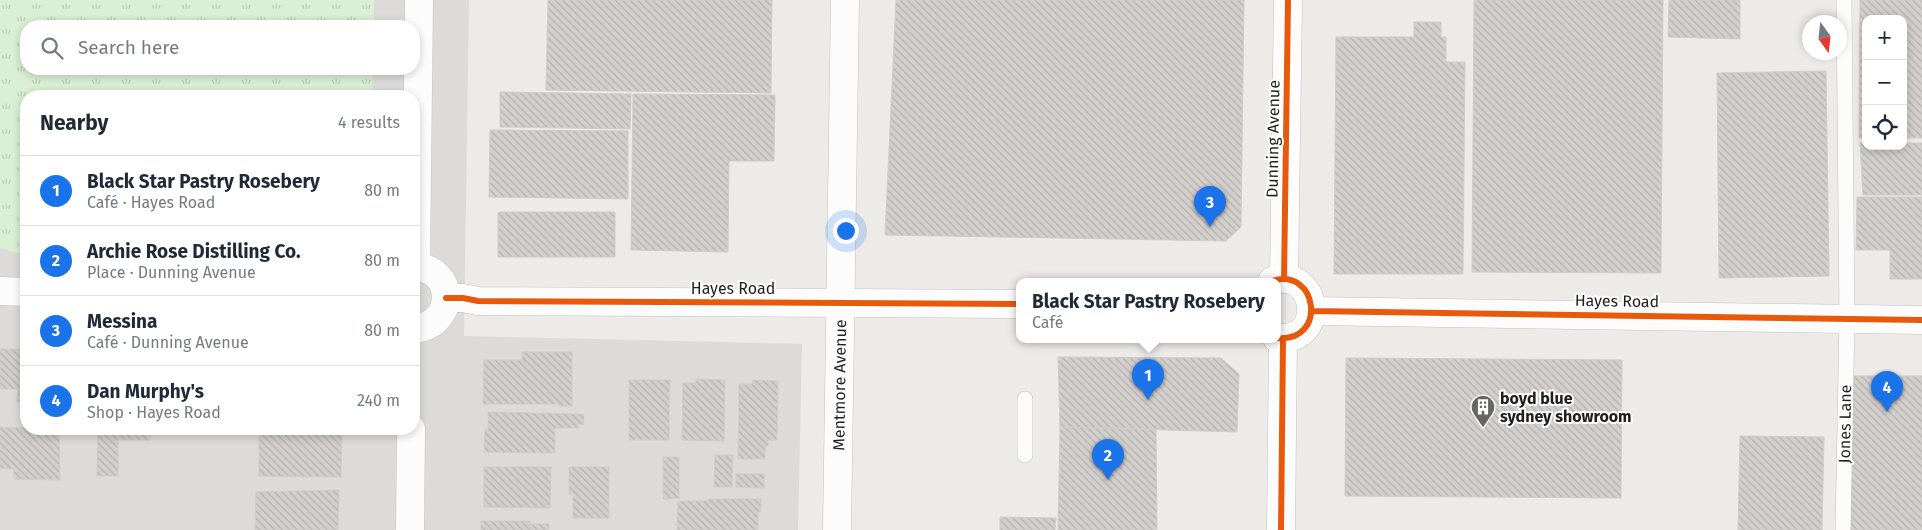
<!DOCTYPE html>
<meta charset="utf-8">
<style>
:root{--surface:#fff;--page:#f2f2f3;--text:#1f2937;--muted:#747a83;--line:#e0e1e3;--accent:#1a73e8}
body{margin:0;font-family:"Fira Sans",sans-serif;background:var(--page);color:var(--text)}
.controls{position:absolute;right:15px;top:15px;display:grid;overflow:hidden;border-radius:10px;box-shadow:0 2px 8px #0003}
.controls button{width:45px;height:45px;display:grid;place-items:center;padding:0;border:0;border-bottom:1px solid var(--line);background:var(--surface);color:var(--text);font:25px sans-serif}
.compass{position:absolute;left:1802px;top:15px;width:45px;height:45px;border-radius:50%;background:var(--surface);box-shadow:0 2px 8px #0003;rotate:165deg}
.you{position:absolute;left:845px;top:230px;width:18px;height:18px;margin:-12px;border:4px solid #fff;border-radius:50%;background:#1a73e8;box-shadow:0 0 0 8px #1a73e833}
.badge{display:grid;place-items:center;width:32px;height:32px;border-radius:50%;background:var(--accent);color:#fff;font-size:16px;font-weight:700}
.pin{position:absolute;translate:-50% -41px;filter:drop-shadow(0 1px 2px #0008)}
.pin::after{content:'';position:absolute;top:26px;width:18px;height:15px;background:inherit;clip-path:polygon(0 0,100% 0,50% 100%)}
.popup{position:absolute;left:1016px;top:278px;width:265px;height:65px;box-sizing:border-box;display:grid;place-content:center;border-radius:10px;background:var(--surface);filter:drop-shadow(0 1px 4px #0005);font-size:16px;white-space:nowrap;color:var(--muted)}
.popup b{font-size:19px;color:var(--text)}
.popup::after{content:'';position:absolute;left:50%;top:100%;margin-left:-10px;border:10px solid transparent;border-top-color:var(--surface)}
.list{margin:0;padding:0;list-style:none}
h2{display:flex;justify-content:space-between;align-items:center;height:65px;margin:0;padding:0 20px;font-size:21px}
h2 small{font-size:16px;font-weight:400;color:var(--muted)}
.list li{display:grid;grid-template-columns:32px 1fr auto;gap:15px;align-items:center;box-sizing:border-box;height:70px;padding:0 20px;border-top:1px solid var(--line)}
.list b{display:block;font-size:19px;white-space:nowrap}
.list p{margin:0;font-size:16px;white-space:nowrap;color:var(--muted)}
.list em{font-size:16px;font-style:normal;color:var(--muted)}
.icon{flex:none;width:28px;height:28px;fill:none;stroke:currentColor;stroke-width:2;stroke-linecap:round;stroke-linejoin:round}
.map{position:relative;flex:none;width:1922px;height:530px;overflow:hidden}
.search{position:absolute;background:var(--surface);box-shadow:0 2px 8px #0003;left:20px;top:20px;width:400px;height:55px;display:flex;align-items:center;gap:12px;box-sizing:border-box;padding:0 18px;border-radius:20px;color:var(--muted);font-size:19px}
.panel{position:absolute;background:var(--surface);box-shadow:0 2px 8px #0003;left:20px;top:90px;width:400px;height:345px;border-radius:20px}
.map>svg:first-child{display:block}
</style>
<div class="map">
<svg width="1922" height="530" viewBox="0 0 1922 530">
<defs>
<pattern id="park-tufts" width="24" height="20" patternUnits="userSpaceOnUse" patternTransform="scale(1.25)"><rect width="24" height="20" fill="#d9f0d5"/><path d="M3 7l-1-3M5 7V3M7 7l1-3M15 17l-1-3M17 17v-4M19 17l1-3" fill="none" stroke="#bacdb6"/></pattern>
<pattern id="building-back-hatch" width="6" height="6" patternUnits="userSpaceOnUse" patternTransform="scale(1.25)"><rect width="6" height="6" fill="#d2cfcc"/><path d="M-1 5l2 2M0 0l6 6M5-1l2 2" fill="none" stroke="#b4b1af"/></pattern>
</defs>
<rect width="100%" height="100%" fill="#edebe8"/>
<path fill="#dcdbd9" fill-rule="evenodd" d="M0,0h469l-5,336 338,8 -4,186h-798zM26,26h388v43h-388zM26,96h388v333h-388z"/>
<path fill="url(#park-tufts)" d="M0,0h374v26h-348v43h347l-1,27h-346v157h-8l-18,-5z"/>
<path fill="#b7e1c9" d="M290,92h64v4h-64z
M208,93h63v3h-63z"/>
<path fill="url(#building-back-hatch)" stroke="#d0ccc9" d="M548,0h224l-1,93 -225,-3z
M896,0h348l-3,227 -15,14 -341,-6z
M1474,0h189l-2,273 -189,-1z
M1669,0h71v39l-72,-2z
M1860,0h62v138h-19v-119h-37v119h-7z
M1414,22h27v15h5v25h19l-2,212h-129l2,-237h78z
M1826,71l3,205 -110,2 -2,-205z
M500,92l131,2 -1,35 -130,-2z
M633,94l142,1 -1,66h-45l-1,91 -97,-2z
M490,130l138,1v68l-139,-2z
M1860,143h6v3h37v-3h19v52h-59z
M1857,197h65v82h-32v-29h-34z
M500,212h115v45h-117v-44z
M0,349h26v53h-9l1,-13h-18z
M522,352h50v54h-13v-2h-76l1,-44h38z
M1058,357l163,1 18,16 -2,58 -177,-5z
M1346,358l276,2 -1,138 -276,-2z
M1850,376h72v154h-72z
M696,379l29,1 -1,61 -42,-1 1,-57h13z
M629,380h41l-1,60h-40z
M753,380l25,1 -1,59h-9v6h-3v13h-27l1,-75h13z
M488,412l90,2 6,1v10l-6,-1v4h-23v25l-71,-1 1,-23h3z
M0,427l59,2 1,51 -46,-1v-10l-14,-1z
M1060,427l96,2 1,101h-99z
M98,429h52v11h-32v36h-21z
M259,429h83l-1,48 -82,-1z
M1740,436l84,1 -2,93h-84z
M715,455h18l-1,32h-18z
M663,457h16v41l-16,1z
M484,467h67l-1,41 -66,-1z
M569,467h40v51h-36v-24h-4z
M736,474h28v14l-28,-1z
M339,490l-1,40h-83l1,-38z
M709,499h52v13h-3v18h-81l1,-29h31z
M1000,517l56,1 -1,12h-55z
M481,521h49v3h19v6h-68z"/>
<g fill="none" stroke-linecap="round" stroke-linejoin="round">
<defs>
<path id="service" d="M1025,455v-56
M1843,530l4,-211 -3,-319"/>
<g id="minor">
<path d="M0,291l26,1"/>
<path id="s1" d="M837,530l8,-530"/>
<path d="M1281,530l2,-191"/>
</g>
<path id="tertiary" d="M416,266l3,-266
M414,267c41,0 44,57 0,62
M1284,279l4,-279
M1272,281c46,-15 56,62 5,57
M446,298h17l15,3 541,3
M1312,311l610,9
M410,530l1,-101"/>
</defs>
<use href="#service" stroke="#c3c2c0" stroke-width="16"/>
<use href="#minor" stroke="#c3c2c0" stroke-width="29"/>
<use href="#tertiary" stroke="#c3c2c0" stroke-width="29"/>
<use href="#service" stroke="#fcfcfc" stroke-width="15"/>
<use href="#minor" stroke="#fcfcfc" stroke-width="28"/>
<use href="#tertiary" stroke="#fcfcfc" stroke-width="28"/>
<defs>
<path id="cycleway" d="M1284,279l4,-279
M1272,281c46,-15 56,62 5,57
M446,298h17l15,3 541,3
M1312,311l610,9
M1281,530l2,-191"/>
</defs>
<use href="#cycleway" stroke="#fff" stroke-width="9"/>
<use href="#cycleway" stroke="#e8590c" stroke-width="6"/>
</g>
<defs>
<symbol id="building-pin" viewBox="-11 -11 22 30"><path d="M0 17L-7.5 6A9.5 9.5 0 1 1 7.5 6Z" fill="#676665" stroke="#fff"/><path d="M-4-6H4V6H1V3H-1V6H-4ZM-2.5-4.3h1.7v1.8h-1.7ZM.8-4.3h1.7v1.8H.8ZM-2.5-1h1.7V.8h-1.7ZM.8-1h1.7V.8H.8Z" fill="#fff"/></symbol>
</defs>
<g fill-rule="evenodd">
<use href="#building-pin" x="1469" y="393" width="28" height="38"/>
</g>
<g text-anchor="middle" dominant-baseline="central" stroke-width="4" stroke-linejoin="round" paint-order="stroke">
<g font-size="16" fill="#1f1f1f" stroke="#fff">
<text transform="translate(1273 139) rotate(-89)">Dunning Avenue</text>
<text x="733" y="288">Hayes Road</text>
<text transform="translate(1617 301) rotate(1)">Hayes Road</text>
<text stroke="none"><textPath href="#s1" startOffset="145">Mentmore Avenue</textPath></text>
<text transform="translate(1845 424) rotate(-89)">Jones Lane</text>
</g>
<g font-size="16" font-weight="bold" fill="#1f1f1f" stroke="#fff" text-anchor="start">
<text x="1500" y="398">boyd blue<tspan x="1500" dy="18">sydney showroom</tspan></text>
</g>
</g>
</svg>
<div class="controls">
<button>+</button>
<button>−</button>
<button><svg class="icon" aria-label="locate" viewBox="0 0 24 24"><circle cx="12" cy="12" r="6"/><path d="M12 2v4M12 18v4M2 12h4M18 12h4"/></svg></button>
</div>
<svg class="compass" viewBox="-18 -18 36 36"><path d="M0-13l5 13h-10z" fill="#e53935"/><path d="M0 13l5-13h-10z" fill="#747a83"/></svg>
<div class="you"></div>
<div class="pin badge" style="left:1148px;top:400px">1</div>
<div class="popup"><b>Black Star Pastry Rosebery</b>Café</div>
<div class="pin badge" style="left:1108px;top:480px">2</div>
<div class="pin badge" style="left:1210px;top:227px">3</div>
<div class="pin badge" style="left:1887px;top:412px">4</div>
<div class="search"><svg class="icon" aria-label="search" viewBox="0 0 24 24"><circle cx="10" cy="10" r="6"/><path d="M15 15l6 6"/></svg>Search here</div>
<section class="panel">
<h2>Nearby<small>4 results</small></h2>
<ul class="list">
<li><span class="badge">1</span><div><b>Black Star Pastry Rosebery</b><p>Café · Hayes Road</p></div><em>80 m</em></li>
<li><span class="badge">2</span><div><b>Archie Rose Distilling Co.</b><p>Place · Dunning Avenue</p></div><em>80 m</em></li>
<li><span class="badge">3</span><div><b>Messina</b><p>Café · Dunning Avenue</p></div><em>80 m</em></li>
<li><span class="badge">4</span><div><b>Dan Murphy's</b><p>Shop · Hayes Road</p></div><em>240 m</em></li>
</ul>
</section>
</div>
